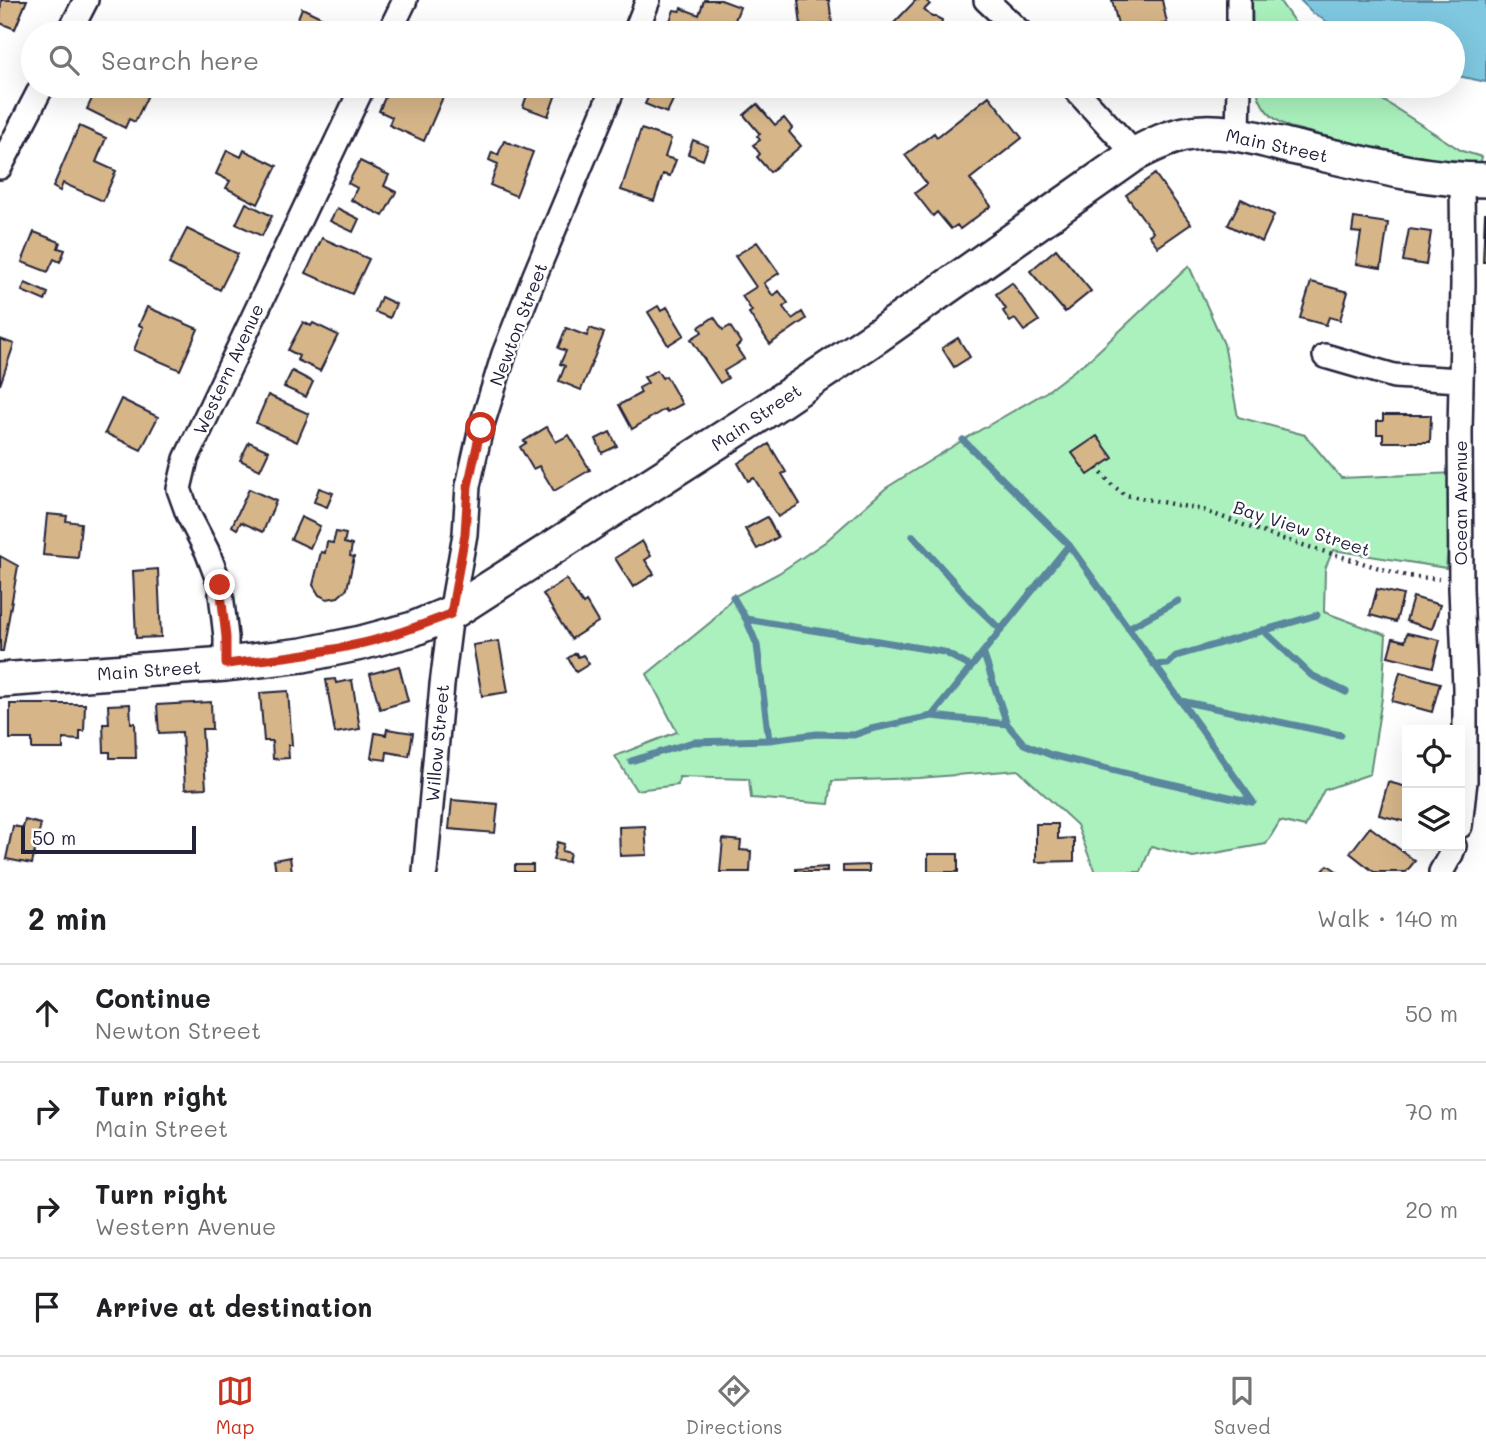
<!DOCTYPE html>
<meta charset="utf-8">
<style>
:root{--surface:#fff;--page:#f6f6f6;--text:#202124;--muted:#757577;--line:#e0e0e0;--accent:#c8321e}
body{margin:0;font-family:Mali,sans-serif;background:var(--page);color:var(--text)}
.controls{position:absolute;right:21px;bottom:21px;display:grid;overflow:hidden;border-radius:0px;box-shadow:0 7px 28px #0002}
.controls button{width:63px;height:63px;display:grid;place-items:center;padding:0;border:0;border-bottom:2px solid var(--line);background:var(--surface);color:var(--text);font:35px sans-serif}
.scale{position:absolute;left:21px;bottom:18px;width:175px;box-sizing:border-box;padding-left:7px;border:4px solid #22223b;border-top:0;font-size:19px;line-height:24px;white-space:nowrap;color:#22223b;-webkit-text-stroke:5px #fff;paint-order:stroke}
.stop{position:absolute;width:21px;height:21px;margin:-16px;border:5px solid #c8321e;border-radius:50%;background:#fff}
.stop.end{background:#c8321e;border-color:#fff;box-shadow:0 2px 7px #0008}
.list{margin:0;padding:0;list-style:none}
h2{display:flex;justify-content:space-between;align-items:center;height:91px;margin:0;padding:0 28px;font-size:30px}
h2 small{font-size:23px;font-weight:400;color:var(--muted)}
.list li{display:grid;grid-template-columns:46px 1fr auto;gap:21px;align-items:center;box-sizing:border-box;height:98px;padding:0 28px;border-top:2px solid var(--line)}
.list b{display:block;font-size:26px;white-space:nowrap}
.list p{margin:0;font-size:23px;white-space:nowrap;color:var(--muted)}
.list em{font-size:23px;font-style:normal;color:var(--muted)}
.icon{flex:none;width:38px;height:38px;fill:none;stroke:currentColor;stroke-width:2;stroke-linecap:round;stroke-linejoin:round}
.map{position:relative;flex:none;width:1486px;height:872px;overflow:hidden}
.search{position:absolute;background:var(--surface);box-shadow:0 7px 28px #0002;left:21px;right:21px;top:21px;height:77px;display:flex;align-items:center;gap:18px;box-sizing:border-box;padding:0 24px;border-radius:38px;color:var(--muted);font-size:26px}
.sheet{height:483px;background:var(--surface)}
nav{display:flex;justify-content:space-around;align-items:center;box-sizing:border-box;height:98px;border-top:2px solid var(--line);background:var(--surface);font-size:19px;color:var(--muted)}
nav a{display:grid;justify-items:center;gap:4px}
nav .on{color:var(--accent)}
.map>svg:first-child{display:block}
</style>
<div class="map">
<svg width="1486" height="872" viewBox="0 0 1486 872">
<rect width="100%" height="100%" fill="#fff"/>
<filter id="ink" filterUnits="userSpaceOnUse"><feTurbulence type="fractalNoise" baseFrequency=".0143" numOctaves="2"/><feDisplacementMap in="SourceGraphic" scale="14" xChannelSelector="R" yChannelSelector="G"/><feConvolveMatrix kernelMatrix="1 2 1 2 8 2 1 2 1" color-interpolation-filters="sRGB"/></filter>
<g filter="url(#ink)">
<path fill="#aaf1bd" stroke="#668a7c" stroke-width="2" d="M1252,0h27l23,33h-49z
M1256,86h105l101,65 20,6 -2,7c-64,-4 -129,-21 -191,-37 -19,-9 -29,-20 -33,-41z
M1189,266l35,78 14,73 67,18 36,43 114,-5 -9,95 -113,-18 -8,19 -1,43 62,23 -4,63 -12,76 -46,16 -19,37 -25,-6 -14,23 -73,13 -42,-11 -10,26h-46l-18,-47 -59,-55 -99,8 -87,3 -3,23 -78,-6 -2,-19 -70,-2 -1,8 -42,5 -21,-34 62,-24 -30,-58 65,-53 21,-24 46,-24 46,-31 61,-54 77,-48 83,-48 46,-35z"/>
<path fill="#7fc8e0" stroke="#5a869e" stroke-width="2" d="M1300,0h186v82l-33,-7v-42h-108l-32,-20z"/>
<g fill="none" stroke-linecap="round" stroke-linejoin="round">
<path stroke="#5a869e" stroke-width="7" d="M963,440l106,105 184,257
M913,536l58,65 30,29
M733,597l13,22 11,26 12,95
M746,619l198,33 27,15
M1128,628l50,-27
M1263,630l48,45 35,17
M983,652l24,72 17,20 27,11 89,22 112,25
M1154,665l14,-1 8,-8 141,-41
M1181,701l160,34
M932,716l137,-171
M631,761l62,-19 76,-2 48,-6 37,1 17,-6 61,-13 75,8"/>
</g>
<path fill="#d6b589" stroke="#22223b" stroke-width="2" d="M1,0h26l-12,29 -15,-6z
M704,0h17l19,7 -5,13 5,2 -4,11h-65l2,-5 -5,-2 6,-16 6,1 1,-3 18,7z
M798,0h31l3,24 -31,2z
M916,0h9l5,4 -6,6 8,7h4l6,3 -1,8 -4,5h-39l-7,-7z
M1112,0h50l5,23 -40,10h-7z
M302,8l23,11 -6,14h-19l-7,-3z
M98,86h37l14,7 -14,29 -6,-3 -4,9 -38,-19z
M390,86h16l13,5 2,-4 22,10 -19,44 -35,-16 3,-8 -13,-6z
M530,86h29l-11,30 -25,-9z
M651,91l22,9 -6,13 -22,-9z
M989,96l33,42 -52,41 21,27 -31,23 -3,-4 -6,4 -14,-17 -4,4 -18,-23 12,-9 -22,-29 29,-22 3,4z
M757,104l18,21 9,-7 8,10 -3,4 12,14 -31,26 -13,-15 3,-3 -7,-9 7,-5 -3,-4 3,-2 -16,-19z
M79,126l27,12 -10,24 20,9 -13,30 -40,-18 -3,8 -7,-4z
M641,129l30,10 -6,18 11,3 -6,16 -7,-2 -9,27 -33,-11z
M693,140l15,6 -5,14 -15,-6z
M504,141l29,11 -17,44 -26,-11 8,-21 -9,-4 3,-8 6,3z
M227,150l14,7 3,-7 33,16 -19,38 -32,-16 4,-7 -14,-7z
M360,161l29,14 -5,11 12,6 -13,24 -32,-16 6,-12 -9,-5z
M1155,174l36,50 -33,23 -9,-12 4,-3 -27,-37z
M1241,199l33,16 -12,27 -34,-17z
M246,203l26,13 -10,20 -26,-12z
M337,208l22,11 -6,13 -23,-11z
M1485,213h1v49h-3z
M1354,218l34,5 -7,45 -25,-4 5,-31 -9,-1z
M187,229l51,25 -18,36 -51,-26z
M1409,229l22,3 -5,33 -23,-4z
M34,232l26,10 -2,6 7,2 -5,12 -6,-3 -6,13 -26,-10z
M322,238l47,21 -17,35 -46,-21z
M757,242l22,31 -15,10 9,13 6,-5 9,12 -5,4 9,12 10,-7 4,7 -36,25 -21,-31 3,-2 -10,-15 14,-9 -21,-31z
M1056,249l35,42 -26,21 -35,-41z
M1311,282l37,10 -8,28 -11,-3 -3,8 -26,-7z
M25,283l23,10 -3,8 -23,-10z
M1012,283l27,38 -15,10 -9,-12 -5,3 -7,-11 3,-2 -10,-15z
M381,297l15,7 -6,14 -15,-6z
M658,306l3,5 6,-4 17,28 -16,10 -20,-33z
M147,307l51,22 -18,41 -46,-20 9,-23 -4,-2z
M714,317l9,13 7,-4 11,17 -5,4 8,12 -20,12 4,7 -8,5 -29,-44 11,-7 -3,-5z
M303,322l8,4 2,-3 25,12 -18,36 -23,-11 2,-4 -11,-6z
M566,328l21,8 3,-8 14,5 -23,57 -22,-9 6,-15 -5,-2 6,-13 -8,-3z
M958,338l12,19 -16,10 -12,-19z
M0,339l14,5 -14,41z
M657,370l5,8 4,-2 16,28 -15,8 -2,-3 -33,20 -13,-24 22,-12 -2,-5 9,-5 -4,-6z
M292,371l21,11 -7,15 -22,-10z
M268,395l41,19 -12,28 -41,-19z
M121,399l37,18 -17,33 -36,-17z
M1383,415h48l-1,27h-47v-8h-6v-13h6z
M547,427l9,15 13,-7 21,35 -36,21 -15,-25 -6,3 -13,-22 6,-4 -2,-2z
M610,432l7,14 -15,7 -6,-14z
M1097,436l16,22 -25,17 -16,-22z
M249,442l20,9 -9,19 -20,-10z
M769,444l17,28 -4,2 18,30 -22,13 -24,-39 -6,3 -10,-18z
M319,488l14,5 -6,14 -13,-5z
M249,489l27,12 -13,31 -22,-10 -4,7 -5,-3z
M47,514l20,2 -1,5 15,2 -3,35 -35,-3z
M301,517l19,9 -10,22 -19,-9z
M767,517l11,20 -21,12 -12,-20z
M336,532l10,2 -2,9 8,2 -2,11 4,1 -7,32 -9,8 -11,2 -8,-4 -6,-10 8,-33 4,1 2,-11 6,1z
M642,541l9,15 -6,4 9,14 -21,13 -18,-29z
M0,556l18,10 -15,85h-3z
M158,569l3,68 -25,1 -3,-67z
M566,579l17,25 3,-2 12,20 -27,17 -28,-45z
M1377,589l26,6 -7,27 -26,-7z
M1413,597l27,8 -8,24 -26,-8z
M1407,633l33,7 -7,27 -45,-11 5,-18 12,3z
M499,641l9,51 -26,4 -9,-51z
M576,653l2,4 5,-2 6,9 -13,8 -8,-14z
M399,666l9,35 -28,8 -10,-35z
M1400,672l40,11 -8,29 -40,-11z
M335,679l1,4 16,-3 8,49 -25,4 -9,-53z
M288,691l4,54h-4l1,13 -16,1 -1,-18h-8l-4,-48z
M211,702l1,27h-10l4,59 -21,1 -3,-57 -23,1 -2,-28z
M10,704h75l-1,27h-4v9l-17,-1v10h-31v-10h-22z
M130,704l1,19h4l1,35h-26v-6h-6l-1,-28h6l-1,-19z
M387,729l26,4 -4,23 -22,-4 -1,8 -15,-2 4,-25 11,2z
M1388,782l19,5v35l-28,-7z
M452,800l46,4 -3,29 -46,-4z
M25,820l16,4 -9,40 -26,-5 7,-33 10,2z
M1036,824h22v15l16,-1v23l-38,1z
M645,826l2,29 -27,1 -1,-29z
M1370,827l45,34 -9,11h-32l-24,-19z
M723,839l18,2 -1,9 11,1 -1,21h-30z
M557,842l7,2 -2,7 8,2 -2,9 -15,-2z
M928,854h30v18h-30z
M290,857l2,15h-16l-2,-12z
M515,865h18v7h-18z
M869,865v7h-26v-6z
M1328,865l10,7h-16z
M827,867v5h-31v-3z"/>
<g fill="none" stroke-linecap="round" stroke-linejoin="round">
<defs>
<path id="street" d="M986,0l35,33
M1239,0v33
M69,33l17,-33
M389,33l16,-33
M635,33l13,-33
M1072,86l63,68
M1238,134l1,-48
M0,167l42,-81
M1325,356l69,20 66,4
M226,664v-27l-6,-52 -13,-34 -19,-37 -9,-25 7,-30 177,-373
M1460,826l5,-45v-93l-4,-100 -1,-156 3,-149 -1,-103
M425,872l17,-187 9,-72 14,-79 3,-48 13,-58 23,-74 31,-79 79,-189
M1441,872l10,-18 3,-8"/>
<path id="secondary" d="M0,680l226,-16 77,-9 58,-12 52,-14 38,-16 310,-199 116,-78 258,-182c16,-8 33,-17 50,-20 37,-8 76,6 111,14 62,14 126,32 190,32"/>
</defs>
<use href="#street" stroke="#22223b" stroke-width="28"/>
<use href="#secondary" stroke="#22223b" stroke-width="38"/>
<path stroke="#22223b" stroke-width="4.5" stroke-dasharray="2 5" stroke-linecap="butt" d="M1097,468l16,18 12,9 78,15 73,27 130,39 33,3"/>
<use href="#street" stroke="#fff" stroke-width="23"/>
<use href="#secondary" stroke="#fff" stroke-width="33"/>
</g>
</g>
<g fill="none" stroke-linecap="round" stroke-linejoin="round" filter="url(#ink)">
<path stroke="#c8321e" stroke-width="9" d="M220,585l6,52v27c44,-5 89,-10 133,-20 32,-7 62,-19 92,-30l14,-80 3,-48 13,-58"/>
</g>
<g text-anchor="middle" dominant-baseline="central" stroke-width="5" stroke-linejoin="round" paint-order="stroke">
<g font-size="18" fill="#22223b" stroke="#fff">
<text transform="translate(1277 145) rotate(12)">Main Street</text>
<text transform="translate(518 324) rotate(-69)">Newton Street</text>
<text transform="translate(228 369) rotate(-65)">Western Avenue</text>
<text transform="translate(756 417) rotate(-34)">Main Street</text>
<text transform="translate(1460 503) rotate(-90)">Ocean Avenue</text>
<text transform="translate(1302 528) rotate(18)">Bay View Street</text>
<text transform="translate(149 670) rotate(-4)">Main Street</text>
<text transform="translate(437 743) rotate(-85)">Willow Street</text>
</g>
</g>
</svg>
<div class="controls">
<button><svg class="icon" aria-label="locate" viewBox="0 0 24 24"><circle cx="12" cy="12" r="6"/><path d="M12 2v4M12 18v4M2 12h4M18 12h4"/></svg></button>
<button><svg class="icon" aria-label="layers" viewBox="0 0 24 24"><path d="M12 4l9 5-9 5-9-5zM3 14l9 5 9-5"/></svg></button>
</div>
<div class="scale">50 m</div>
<div class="stop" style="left:481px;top:428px"></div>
<div class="stop end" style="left:220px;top:585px"></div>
<div class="search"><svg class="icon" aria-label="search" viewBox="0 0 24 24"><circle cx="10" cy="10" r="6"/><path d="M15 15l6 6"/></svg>Search here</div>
</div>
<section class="sheet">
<h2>2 min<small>Walk · 140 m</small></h2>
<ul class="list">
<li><svg class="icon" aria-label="ahead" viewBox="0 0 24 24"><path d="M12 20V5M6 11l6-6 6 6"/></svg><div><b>Continue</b><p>Newton Street</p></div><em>50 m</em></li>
<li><svg class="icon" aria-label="right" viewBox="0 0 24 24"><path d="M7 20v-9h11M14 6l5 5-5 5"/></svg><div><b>Turn right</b><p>Main Street</p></div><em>70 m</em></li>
<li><svg class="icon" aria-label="right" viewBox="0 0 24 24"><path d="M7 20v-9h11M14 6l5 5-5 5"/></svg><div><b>Turn right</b><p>Western Avenue</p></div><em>20 m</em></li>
<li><svg class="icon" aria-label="arrive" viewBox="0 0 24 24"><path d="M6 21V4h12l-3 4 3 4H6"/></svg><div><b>Arrive at destination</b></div></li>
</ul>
</section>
<nav>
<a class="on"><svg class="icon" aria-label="map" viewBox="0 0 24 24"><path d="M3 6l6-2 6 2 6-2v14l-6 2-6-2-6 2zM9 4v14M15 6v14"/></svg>Map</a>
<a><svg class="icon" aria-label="directions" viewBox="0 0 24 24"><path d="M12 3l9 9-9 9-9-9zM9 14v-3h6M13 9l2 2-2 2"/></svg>Directions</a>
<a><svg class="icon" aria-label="saved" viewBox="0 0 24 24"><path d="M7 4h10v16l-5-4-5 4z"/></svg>Saved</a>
</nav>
